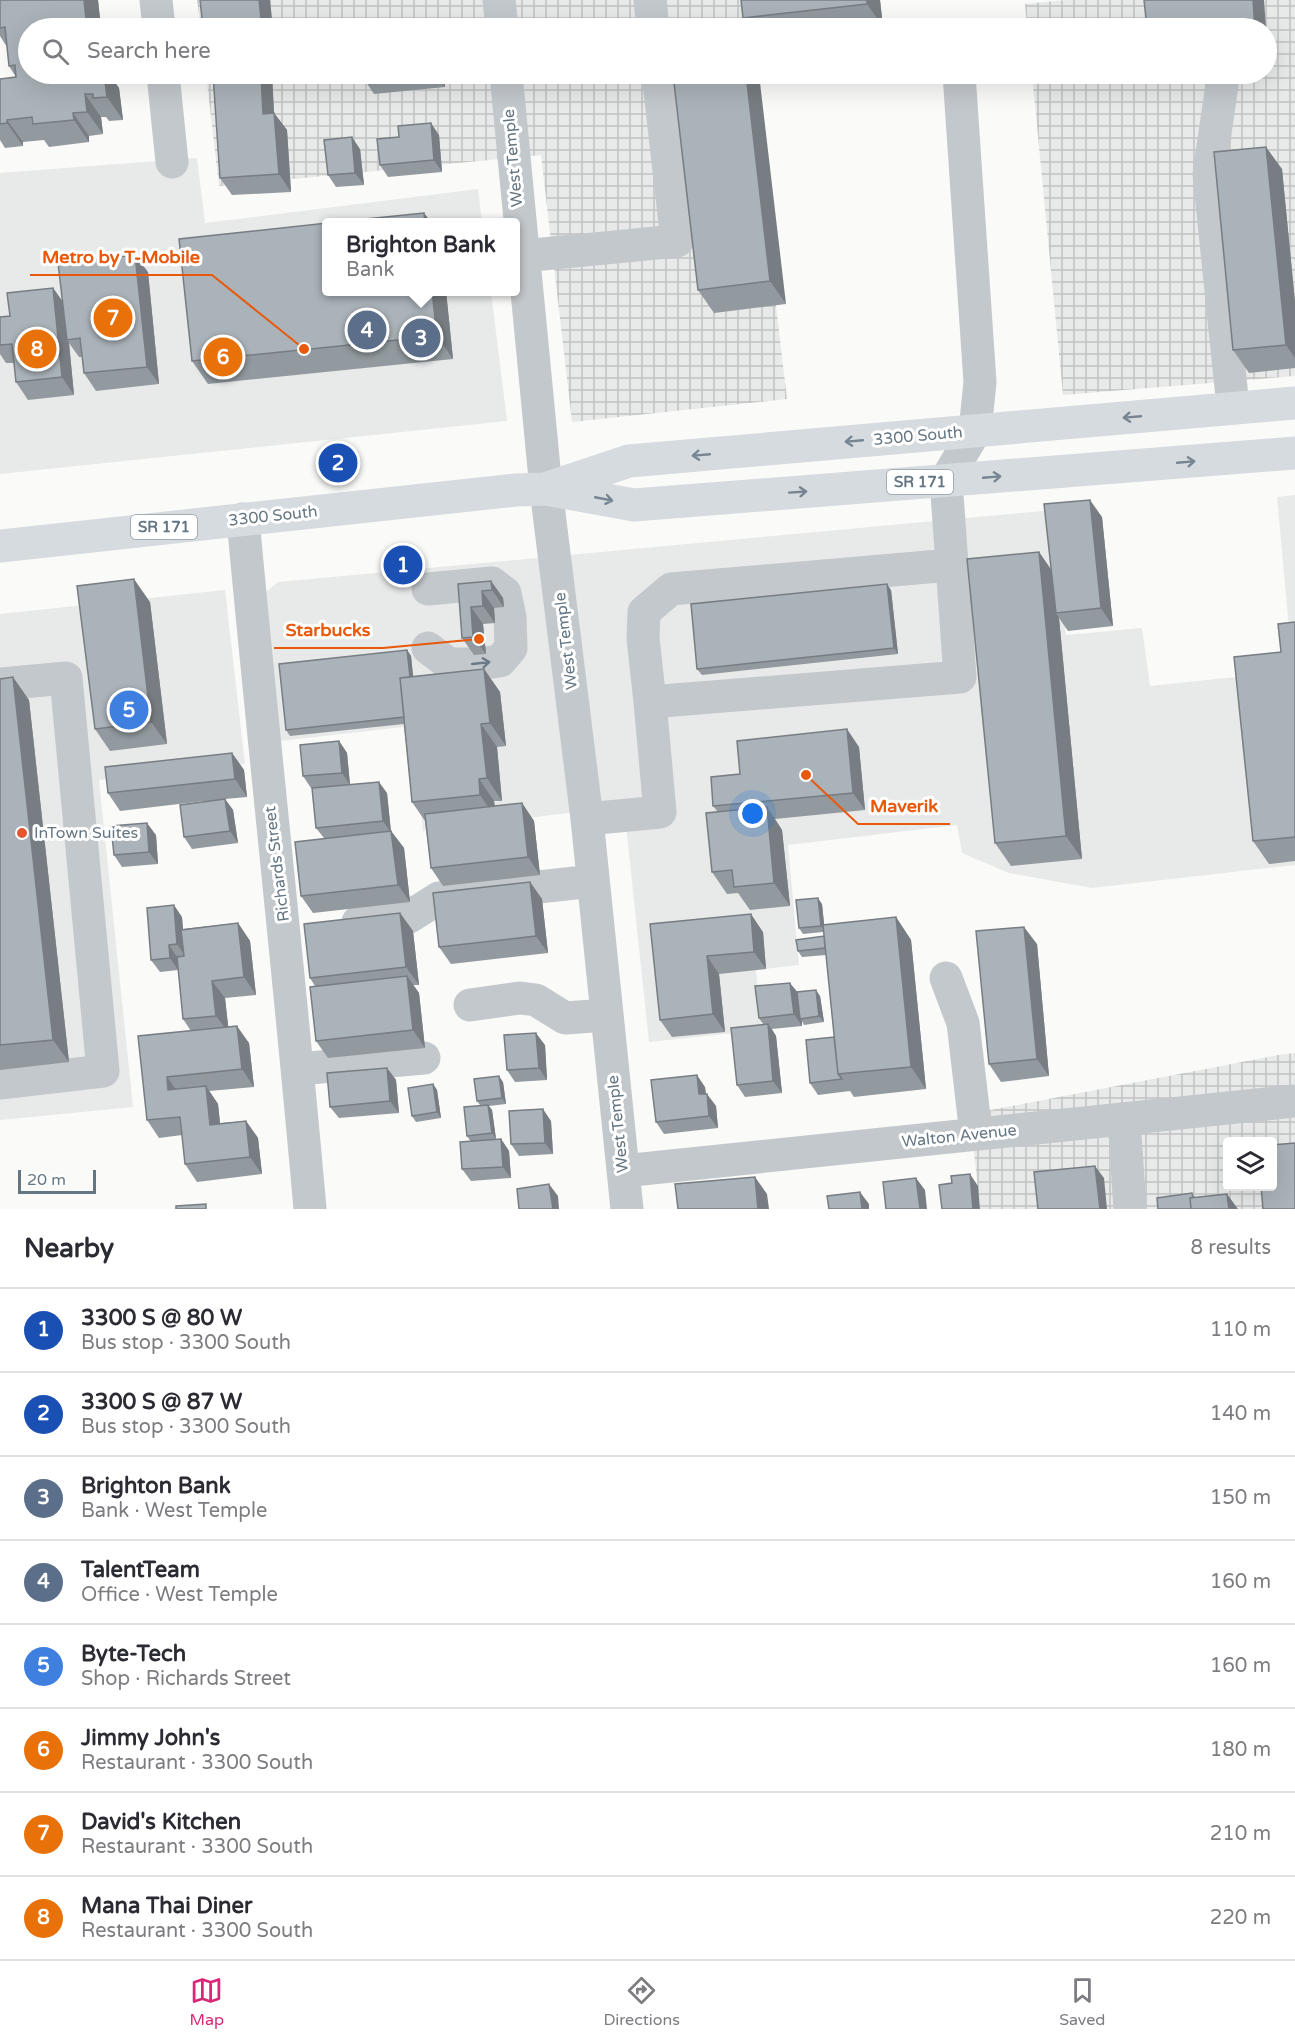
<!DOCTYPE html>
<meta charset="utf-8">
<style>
:root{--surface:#fff;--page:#f7f7f7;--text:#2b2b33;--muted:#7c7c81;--line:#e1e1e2;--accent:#db2777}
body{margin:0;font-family:"Varela Round",sans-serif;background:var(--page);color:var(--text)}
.controls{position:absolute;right:18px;bottom:18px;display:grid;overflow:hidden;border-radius:6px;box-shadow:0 6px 24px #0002}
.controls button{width:54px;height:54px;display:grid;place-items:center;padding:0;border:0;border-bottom:2px solid var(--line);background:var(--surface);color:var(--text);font:30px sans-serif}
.scale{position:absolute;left:18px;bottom:15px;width:78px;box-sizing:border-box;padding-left:6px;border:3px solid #657683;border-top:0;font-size:16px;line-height:21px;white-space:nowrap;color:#657683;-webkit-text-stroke:4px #fff;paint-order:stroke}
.you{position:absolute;left:753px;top:814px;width:21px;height:21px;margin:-15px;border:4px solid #fff;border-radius:50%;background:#1a73e8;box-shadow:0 0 0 9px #1a73e833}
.badge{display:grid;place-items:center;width:39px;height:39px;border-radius:50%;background:var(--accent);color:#fff;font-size:20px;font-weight:700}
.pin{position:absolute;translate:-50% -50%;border:3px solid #fff;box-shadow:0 2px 6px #0006}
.popup{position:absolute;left:322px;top:218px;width:198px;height:78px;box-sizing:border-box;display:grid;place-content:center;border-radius:6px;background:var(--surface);filter:drop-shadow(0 2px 4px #0005);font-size:20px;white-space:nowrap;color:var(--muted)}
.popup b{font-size:22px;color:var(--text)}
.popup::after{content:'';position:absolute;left:50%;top:100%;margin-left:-12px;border:12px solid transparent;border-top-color:var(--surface)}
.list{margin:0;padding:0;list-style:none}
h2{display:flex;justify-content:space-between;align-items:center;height:78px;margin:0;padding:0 24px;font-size:26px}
h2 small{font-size:20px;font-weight:400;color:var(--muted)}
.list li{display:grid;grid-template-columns:39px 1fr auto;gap:18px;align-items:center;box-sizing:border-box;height:84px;padding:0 24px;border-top:2px solid var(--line)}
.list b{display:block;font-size:22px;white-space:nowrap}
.list p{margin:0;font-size:20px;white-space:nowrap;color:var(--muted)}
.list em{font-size:20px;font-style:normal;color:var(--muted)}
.icon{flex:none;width:33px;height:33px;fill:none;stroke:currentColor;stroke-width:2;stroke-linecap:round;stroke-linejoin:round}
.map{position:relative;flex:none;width:1295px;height:1209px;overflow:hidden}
.search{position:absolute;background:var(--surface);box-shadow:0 6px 24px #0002;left:18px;right:18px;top:18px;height:66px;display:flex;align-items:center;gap:15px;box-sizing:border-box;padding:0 21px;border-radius:33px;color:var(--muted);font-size:22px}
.sheet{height:750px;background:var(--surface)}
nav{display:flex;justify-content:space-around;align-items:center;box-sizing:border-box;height:84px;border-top:2px solid var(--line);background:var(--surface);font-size:16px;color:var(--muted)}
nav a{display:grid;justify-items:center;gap:3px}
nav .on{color:var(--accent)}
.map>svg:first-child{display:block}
</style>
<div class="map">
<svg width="1295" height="1209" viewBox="0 0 1295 1209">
<defs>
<pattern id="industrial-grid" width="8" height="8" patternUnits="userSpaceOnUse" patternTransform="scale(1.5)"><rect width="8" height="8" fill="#e8e9e9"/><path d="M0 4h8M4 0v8" fill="none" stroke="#c0c1c2"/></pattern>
</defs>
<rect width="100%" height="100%" fill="#fafaf8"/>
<path fill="#e8e9e9" d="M197,158l8,65 273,-34 4,33h-156v70h165l16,129 -507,53v-301z
M1295,495v370l-203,23 -83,-15 -47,-20 -5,-28 -169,20 11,120 -43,5 6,60 -113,12 -25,-236 -201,25 -11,-105 -132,15 -17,-147 15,-12 775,-72 13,125 76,-7 8,58 143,-15 -16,-174z
M225,590l20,174 -146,16 34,327 -133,13v-506z"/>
<path fill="url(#industrial-grid)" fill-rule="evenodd" d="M197,0h544l3,28h-543z
M1065,0h230v376l-232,19 -31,-321h234v-46h-239l-2,-24z
M206,74h543l38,325 -215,23 -31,-267 -322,31z
M1295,1053v156h-315l-10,-95 308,-59zM1228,1142h44v44h-44z"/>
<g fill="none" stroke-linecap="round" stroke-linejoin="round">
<path stroke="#c3c8cc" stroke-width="33" d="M156,0l3,28
M499,0l3,28
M650,0l3,28
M163,74l9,88
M506,74l40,415 41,330 40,390
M1222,85l-13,89 24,233
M522,256l155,-15 -19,-167
M243,519c21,230 47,460 67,690
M428,648l21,16h28l23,-3 11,-13 -1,-31 -5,-24 -13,-10 -64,6
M0,684l66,-6 37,393 -103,12
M650,702l-7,-64 1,-26 27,-23 280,-24
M587,819l73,-7 -10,-110 310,-25 -14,-197 29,-49 5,-49 -21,-308
M358,922l51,-5 30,-19 154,-17
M946,978l17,45 13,111
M470,1005l50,-7 16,2 29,18 42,-3
M298,1069l126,-11
M1124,1119l6,90
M623,1171l672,-70"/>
<path stroke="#d6dbdf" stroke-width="33" d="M548,488l81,-27 666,-58
M0,546l516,-56 30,-1 88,16 661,-52"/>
</g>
<path fill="#929a9f" d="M0,0h98l3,28h-73v46h81l10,14 4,32 -14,1 -3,-4h-5l2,17 -14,2v6l-40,5 -5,-7 -21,2v4l-18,2 -5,-8v-61l16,-2 -7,-11 -2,-19 -7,-11z
M741,0h139l3,27 -17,1h-115l-8,-10z
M213,74h59l2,39 13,17 4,62 -59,3 -12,-17z
M365,74h79l1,13 -71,7 -8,-12z
M673,74l113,230 -72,9 -16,-23z
M439,135l3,37 -54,5 -8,-12z
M360,149l4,36 -28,2 -8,-12z
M1282,169l13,133v66l-46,5 -16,-23z
M148,272l11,112 -63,7 -12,-18 -2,-16h-3l-10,-14 5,52 -46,5 -12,-18 -2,-19h-8l-6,-9v-37l10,-1 43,-28 10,14z
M327,291h119l7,68 -245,25 -16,-23z
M1102,517l11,109 -45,5 -9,-13 23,241 -71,7 -16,-23 44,-291 12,18z
M491,581l12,17 1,9 -10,1 1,15 -12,1 3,30 -12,1 -12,-17 -4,-54z
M891,590l7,64 -196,21 -5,-6z
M150,602l17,142 -57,7 -15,-22z
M1295,622v239l-26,3 -16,-23z
M407,650l4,6 2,21 71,-8 16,23 6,54 -9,1 5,54h-8l1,5 27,-3 12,18 6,54 -97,11 -12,-18 -6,-47 -13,-19 -8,-78 -114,12 -4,-6z
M0,679l29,21 40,362 -69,8z
M339,741l8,12 3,31 37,9 4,38 13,17 6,54 -97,11 -12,-17 23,-58 -8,-10 -4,-40h-1l-8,-12z
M859,747l6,63 -90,9 7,11 8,76 -40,4 -12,-17 -11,1 -15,-22 6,-60 -5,-6 27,-32z
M232,753l12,17 3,27 -22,2 8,11 5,33 -46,6 -8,-12 20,-36 -84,10 -12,-18z
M156,835l2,29 -36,3 -8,-12z
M530,882l12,17 6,54 -97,11 -12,-17z
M822,904l2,21 72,-8 15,23 15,149 -72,8 -4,-6 -32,4 -8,-12 24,-46 -8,-82 -24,2 -4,-6 26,-15 -1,-4 -20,2 -4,-6z
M400,913l13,18 6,54h-6l6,8 6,55 -97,10 -12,-17 -1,-55 -5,-8z
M182,917l1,12 55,-6 12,18 6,54 -31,3 3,29 21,16 5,44 -45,4 9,13 2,19 26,-2 12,17 4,36 -65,8 -12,-18 -3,-29 -23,3 -12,-18 -9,-84 53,-5 -8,-12 -5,-49 -18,2 -9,-12z
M650,924l113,8 3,37 -47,5 6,58 -53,5 -12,-17z
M1037,944l12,132 -48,6 -12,-18z
M797,992l23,4 4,26 -20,3 -2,-4v5l-30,3 4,7 6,57 -37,4 -8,-12 26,-61 -4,-6z
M545,1045l2,35 -32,2 -8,-12z
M387,1068l9,12 3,33 -60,5 -9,-11z
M503,1082l3,22 -17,2 3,4 4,29h5l8,12 2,27 -40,3 -9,-12 9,-27 -4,-6 13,-31 -3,-4z
M433,1084l4,6 4,28 -25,4 -4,-6z
M705,1087l1,7 10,12 2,22 -54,6 -8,-12z
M551,1121l2,33 -34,2 -8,-12z"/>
<path fill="#777d82" d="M84,0h14l3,28h-14z
M259,0h11l3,28h-11z
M867,0h13l3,27 -16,-23z
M1253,0h11l2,28h-11z
M1266,34l2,20 -2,-3z
M96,74h13l10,14 4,32 -16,-23z
M261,74h11l3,58 -12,-18z
M437,74h7l1,13 -8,-12z
M746,74h13l27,230 -16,-23z
M85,94l16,23 2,17 -16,-22z
M73,113l16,23v6l-15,-22z
M274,113l13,17 4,62 -12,-18z
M7,120l16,22v4l-16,-23z
M431,123l8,12 3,37 -8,-12z
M352,137l8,12 4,36 -9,-12z
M1266,147l16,22 13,133v56l-9,-13z
M424,213l7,9h-6z
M135,255l13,17 11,112 -12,-17z
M53,288l12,17 2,35 2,3 5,52 -12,-18z
M432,291h14l7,68 -16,-23z
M1090,500l12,17 11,109 -12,-18z
M1039,552l16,23 1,38 3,5 23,241 -16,-23z
M134,579l16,23 17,142 -16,-22z
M491,581l12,17 1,9 -12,-17z
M887,584l4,6 7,64 -4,-6z
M482,591l12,17 1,15 -12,-17z
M471,607l12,17 3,30 -13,-17z
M407,650l4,6 7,66 -4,-6z
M484,669l16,23 6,54 -16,-23z
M13,677l16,23 40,362 -16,-22z
M481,724l16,23 5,54 -15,-23z
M847,729l12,18 6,63 -12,-17z
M339,741l8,12 3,32 -8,-12z
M232,753l12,17 3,27 -12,-18z
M479,779l15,22 2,17 -16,-23z
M379,782l8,11 4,40 -8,-12z
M225,799l8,11 5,33 -8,-12z
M522,803l12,18 6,54 -12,-18z
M767,807l15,23 8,76 -16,-23z
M147,823l9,12 2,29 -9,-12z
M391,831l13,17 6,54 -12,-17z
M530,882l12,17 6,54 -12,-17z
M818,898l4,6 3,28 -4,-6z
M174,905l8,12 3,39 -8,-12z
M400,913l13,18 6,54 -13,-18z
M751,914l12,18 3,37 -12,-17z
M896,917l15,23 15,149 -15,-22z
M238,923l12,18 6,54 -12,-18z
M1024,927l13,17 12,132 -12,-17z
M169,945l8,12 1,13 -8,-12z
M707,956l12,18 6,58 -12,-18z
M407,976l12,17 6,55 -12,-18z
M212,981l13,17 4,35 -13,-17z
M790,983l9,11 1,25 2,2v5l-8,-12z
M816,990l4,6 4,26 -5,-6z
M768,1024l8,12 6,57 -9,-12z
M237,1026l12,17 5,44 -12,-18z
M536,1033l9,12 2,35 -8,-12z
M387,1068l9,12 3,33 -9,-12z
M697,1075l8,12 2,19 -8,-12z
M499,1076l4,6 3,22 -4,-6z
M167,1077l12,17 -11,-4z
M433,1084l4,6 4,28 -4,-6z
M206,1086l12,18 4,38 -12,-17z
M707,1094l9,12 2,22 -9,-12z
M488,1105l4,5 4,29 -4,-6z
M543,1109l8,12 2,33 -8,-11z
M246,1121l12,17 4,36 -12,-17z
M501,1139l8,12 2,27 -8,-11z
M1095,1166l9,12 3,31h-7z
M970,1174l8,12 2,23h-7z
M755,1177l12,17 2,15h-11z
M916,1178l9,12 2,19h-7z
M549,1184l9,12 1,13h-6z
M860,1192l9,12v5h-7z
M1227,1194l11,15h-9z"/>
<path fill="#aab3b9" stroke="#777d82" stroke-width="1.5" d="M0,0h84l3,28h-59v46h76l3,23 -14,1v-4h-8l2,18 -14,1 1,7 -41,4 -1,-7 -25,3v3l-7,1v-45l16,-2 -1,-12 -6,1 -4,-39 -5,1z
M200,0h59l3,28h-59z
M741,0h126v4l-124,14z
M1144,0h109l2,28h-108z
M213,74h48l2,40 11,-1 5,61 -59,4z
M365,74h72v1l-71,7z
M673,74h73l24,207 -72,9z
M431,123l3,37 -54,5 -3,-26 22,-2 -1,-11z
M352,137l3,36 -27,2 -4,-35z
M1266,147l20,198 -53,5 -19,-198z
M424,213l1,9h-89z
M327,223v68h105l5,45 -245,25 -13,-122z
M135,255l12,112 -63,6 -4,-35 -13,2 -9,-77z
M53,288l9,89 -46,5 -4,-38 -12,1v-28l10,-1 -3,-23z
M1090,500l11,108 -45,5 -12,-109z
M1039,552l27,284 -71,7 -28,-284z
M134,579l17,143 -56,7 -18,-143z
M491,581l1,9 -10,1 1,15 -12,1 2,30 -11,1 -4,-54z
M887,584l7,64 -197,21 -6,-65z
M1295,622v215l-42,4 -19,-184 47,-5 -3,-28z
M407,650l3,27 -10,1 4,39 -118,13 -7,-66z
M484,669l6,54 -9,1 6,54 -8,1 1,16 -68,7 -12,-124z
M13,677l40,363 -53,5v-366z
M847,729l6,64 -140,13 -2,-29 29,-3 -3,-33z
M339,741l3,32 -39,3 -3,-31z
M232,753l3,26 -127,14 -3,-26z
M379,782l4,39 -67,7 -4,-40z
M225,799l5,32 -46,6 -4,-32z
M522,803l6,54 -97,11 -6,-54z
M767,807l7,76 -40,4 -2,-17 -20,2 -6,-59z
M147,823l2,29 -35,3 -3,-29z
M391,831l7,54 -97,11 -6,-54z
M530,882l6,54 -97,11 -6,-54z
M818,898l3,28 -22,2 -3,-28z
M174,905l3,39 -8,1 1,13 -19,2 -4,-52z
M400,913l6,54 -96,11 -6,-54z
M751,914l3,38 -47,4 6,58 -53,6 -10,-96z
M896,917l15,150 -73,7 -15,-149z
M238,923l6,54 -32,4 4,35 -33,3 -6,-62 7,-1 -3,-26z
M1024,927l13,132 -48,5 -13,-133z
M824,936l1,12 -27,3 -2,-11z
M407,976l6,54 -97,11 -6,-54z
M790,983l4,31 -35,4 -4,-32z
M816,990l3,26 -19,3 -3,-27z
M768,1024l5,57 -36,4 -6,-57z
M237,1026l5,43 -75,8 1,13 38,-4 4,39 36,-4 4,36 -65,7 -5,-47 -33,3 -9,-84z
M536,1033l3,35 -32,2 -3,-35z
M834,1037l4,37 4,5 -32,4 -4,-43z
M387,1068l3,33 -60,6 -3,-34z
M697,1075l2,19h8l2,22 -53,6 -5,-42z
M499,1076l3,22 -25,3 -3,-22z
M433,1084l4,28 -25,4 -4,-28z
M488,1105l4,28 -25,3 -3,-29z
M543,1109l2,34 -34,1 -2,-33z
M501,1139l2,28 -41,2 -2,-27z
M1295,1143v66h-32l-2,-23h11v-41z
M1095,1166l5,43h-62l-4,-37z
M970,1174l3,35h-31l-3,-24 13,-2 -1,-7z
M755,1177l3,32h-80l-3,-25z
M916,1178l4,31h-34l-3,-27z
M549,1184l4,25h-34l-2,-20z
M860,1192l2,17h-33l-2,-13z
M1192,1193l1,4 -3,1 1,11h-33l-1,-11z
M1227,1194l2,15h-38l-1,-11z
M206,1204v5h-30v-3z"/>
<defs><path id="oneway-shaft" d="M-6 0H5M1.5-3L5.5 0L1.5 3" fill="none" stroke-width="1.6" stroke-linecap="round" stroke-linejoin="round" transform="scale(1.5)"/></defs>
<g stroke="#768591">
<use href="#oneway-shaft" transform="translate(1132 417) rotate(175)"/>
<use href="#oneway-shaft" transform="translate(854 441) rotate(175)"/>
<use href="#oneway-shaft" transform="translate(701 455) rotate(175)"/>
<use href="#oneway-shaft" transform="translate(1186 462) rotate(-5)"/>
<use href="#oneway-shaft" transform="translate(992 477) rotate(-5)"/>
<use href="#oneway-shaft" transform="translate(798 492) rotate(-4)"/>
<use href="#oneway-shaft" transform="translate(604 499) rotate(11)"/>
</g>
<use stroke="#6a7a87" href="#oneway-shaft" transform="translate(481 663) rotate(-6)"/>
<circle fill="#e4572e" stroke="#fff" stroke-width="2" cx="22" cy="833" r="6"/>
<g text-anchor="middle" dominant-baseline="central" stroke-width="6" stroke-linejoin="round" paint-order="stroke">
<g fill="#fff" stroke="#939fa8" stroke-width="1.5">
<rect x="887" y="470" width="66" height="24" rx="4.5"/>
<rect x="131" y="515" width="66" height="24" rx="4.5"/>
</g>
<g font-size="15" font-weight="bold" fill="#657683">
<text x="920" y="482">SR 171</text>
<text x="164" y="527">SR 171</text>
</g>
<g font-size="16" fill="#657683" stroke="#fff">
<text transform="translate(513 158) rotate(-95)">West Temple</text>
<text transform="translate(918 436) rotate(-5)">3300 South</text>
<text transform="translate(273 516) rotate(-6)">3300 South</text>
<text transform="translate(566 641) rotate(-97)">West Temple</text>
<text transform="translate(277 864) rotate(-97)">Richards Street</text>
<text transform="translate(618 1124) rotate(-96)">West Temple</text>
<text transform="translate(959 1136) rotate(-6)">Walton Avenue</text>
</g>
<g font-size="16" fill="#657683" stroke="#fff" text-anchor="start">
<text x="34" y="833">InTown Suites</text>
</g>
</g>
<path fill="none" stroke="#e8590c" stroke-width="2" d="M304 349L212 275H30M479 639L383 648H274M806 775L858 824H950"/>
<g fill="#e8590c" stroke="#fff" stroke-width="2">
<circle cx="304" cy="349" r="6"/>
<circle cx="479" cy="639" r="6"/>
<circle cx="806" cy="775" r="6"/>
</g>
<g font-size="18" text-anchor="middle" font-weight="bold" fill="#e8590c" stroke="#fff" stroke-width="6" stroke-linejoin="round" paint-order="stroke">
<text x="121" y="263">Metro by T-Mobile</text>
<text x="328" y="636">Starbucks</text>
<text x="904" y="812">Maverik</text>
</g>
</svg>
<div class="controls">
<button><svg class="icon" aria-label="layers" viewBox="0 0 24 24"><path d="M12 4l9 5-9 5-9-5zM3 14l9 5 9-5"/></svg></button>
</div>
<div class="scale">20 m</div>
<div class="you"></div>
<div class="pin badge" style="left:403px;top:565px;background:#1a4fb4">1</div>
<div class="pin badge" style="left:338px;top:463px;background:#1a4fb4">2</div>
<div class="pin badge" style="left:421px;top:338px;background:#5c6f8a">3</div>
<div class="popup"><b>Brighton Bank</b>Bank</div>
<div class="pin badge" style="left:367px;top:330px;background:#5c6f8a">4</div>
<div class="pin badge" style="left:129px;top:710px;background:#3f7fe0">5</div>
<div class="pin badge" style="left:223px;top:357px;background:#e8710a">6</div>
<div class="pin badge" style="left:113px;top:318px;background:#e8710a">7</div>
<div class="pin badge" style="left:37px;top:349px;background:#e8710a">8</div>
<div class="search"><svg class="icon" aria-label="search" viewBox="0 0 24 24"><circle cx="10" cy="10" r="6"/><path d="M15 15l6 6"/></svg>Search here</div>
</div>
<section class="sheet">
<h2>Nearby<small>8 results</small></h2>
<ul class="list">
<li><span class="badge" style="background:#1a4fb4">1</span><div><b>3300 S @ 80 W</b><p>Bus stop · 3300 South</p></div><em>110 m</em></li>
<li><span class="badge" style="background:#1a4fb4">2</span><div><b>3300 S @ 87 W</b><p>Bus stop · 3300 South</p></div><em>140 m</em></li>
<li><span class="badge" style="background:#5c6f8a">3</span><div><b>Brighton Bank</b><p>Bank · West Temple</p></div><em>150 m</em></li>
<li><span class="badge" style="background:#5c6f8a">4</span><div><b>TalentTeam</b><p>Office · West Temple</p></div><em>160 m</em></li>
<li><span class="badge" style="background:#3f7fe0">5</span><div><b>Byte-Tech</b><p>Shop · Richards Street</p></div><em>160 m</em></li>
<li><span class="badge" style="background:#e8710a">6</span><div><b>Jimmy John's</b><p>Restaurant · 3300 South</p></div><em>180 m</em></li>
<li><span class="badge" style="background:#e8710a">7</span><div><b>David's Kitchen</b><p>Restaurant · 3300 South</p></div><em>210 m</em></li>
<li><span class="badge" style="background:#e8710a">8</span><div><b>Mana Thai Diner</b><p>Restaurant · 3300 South</p></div><em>220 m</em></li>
</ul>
</section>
<nav>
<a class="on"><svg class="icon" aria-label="map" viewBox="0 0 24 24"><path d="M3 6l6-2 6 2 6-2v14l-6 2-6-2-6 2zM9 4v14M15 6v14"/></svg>Map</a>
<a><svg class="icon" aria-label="directions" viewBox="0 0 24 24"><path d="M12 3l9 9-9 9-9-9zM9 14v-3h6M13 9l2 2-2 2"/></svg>Directions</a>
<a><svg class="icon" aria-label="saved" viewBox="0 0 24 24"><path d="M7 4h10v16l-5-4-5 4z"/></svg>Saved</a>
</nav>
